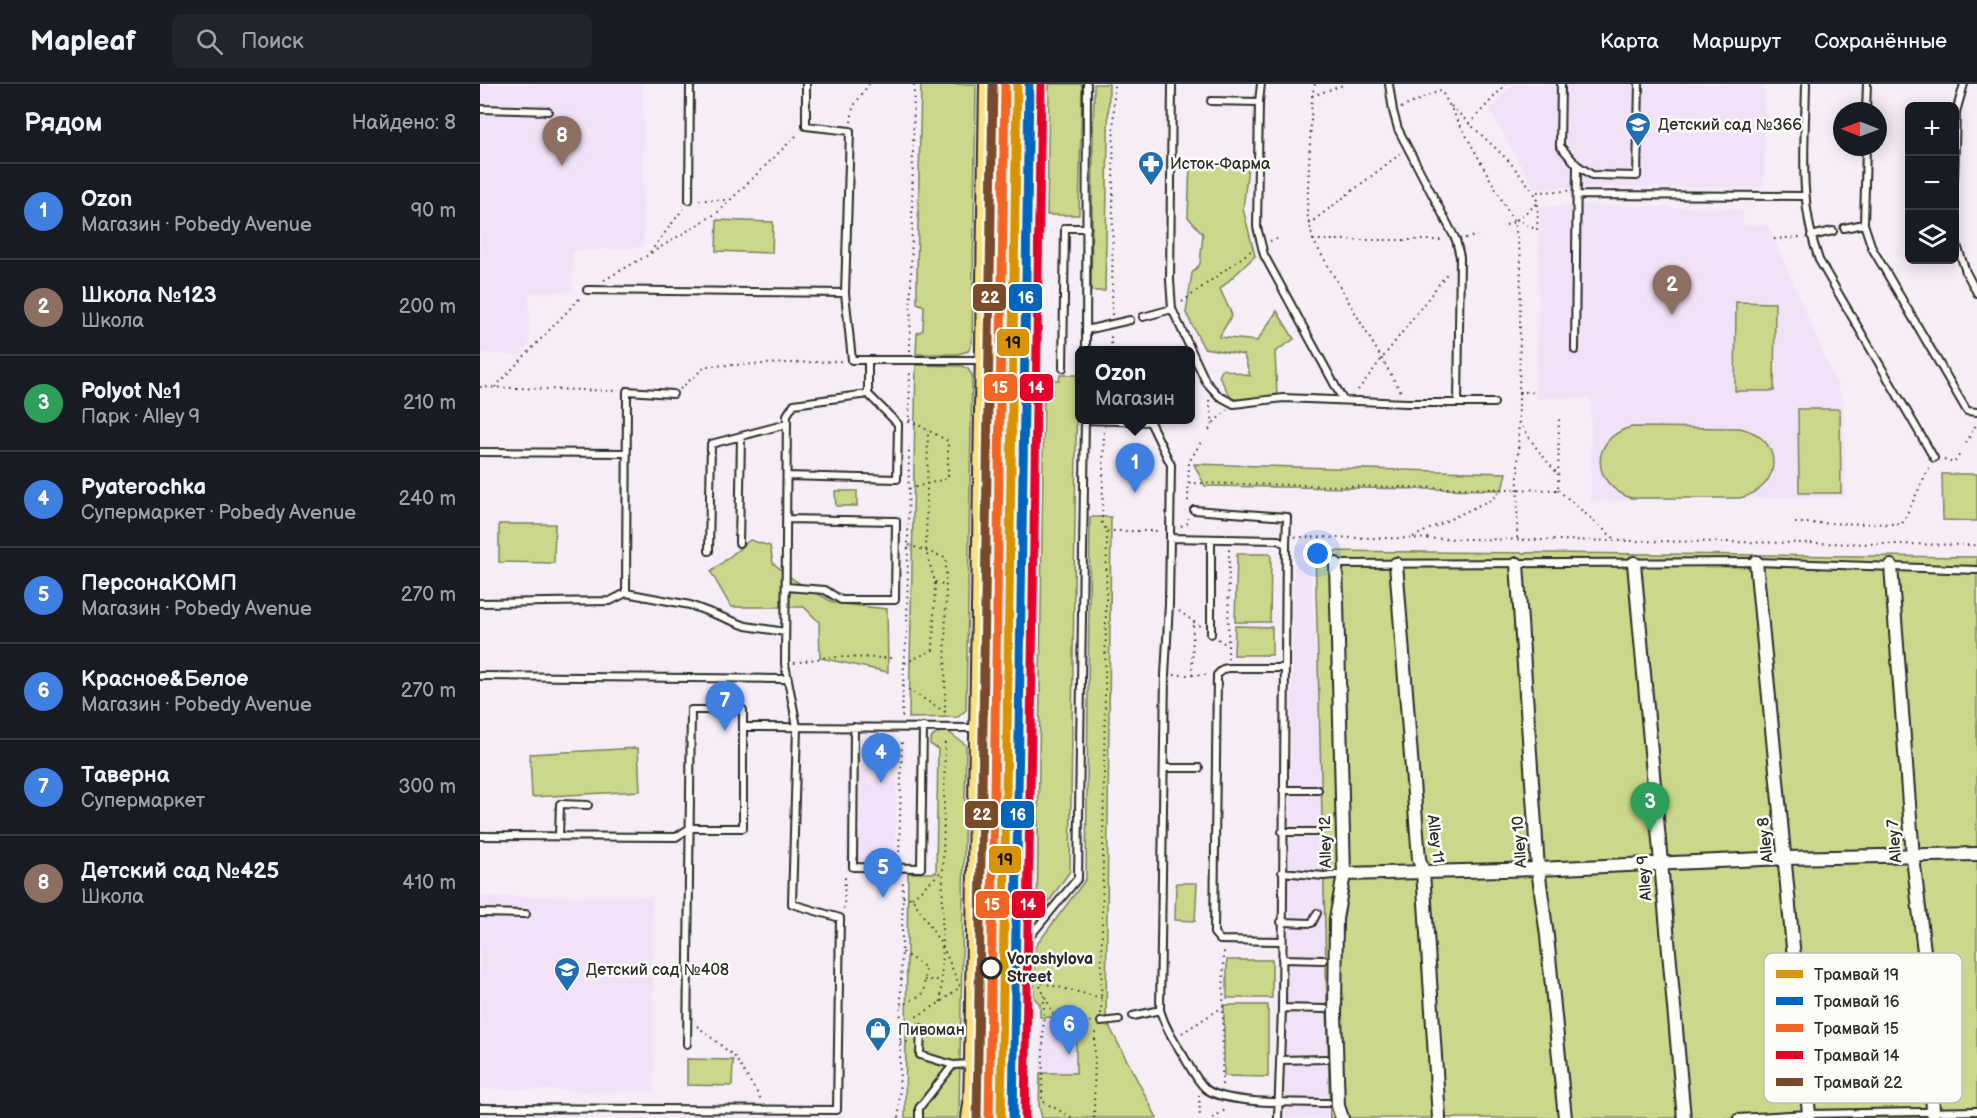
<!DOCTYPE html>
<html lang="ru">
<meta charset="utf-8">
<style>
:root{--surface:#171b24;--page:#20242c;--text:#f1f3f6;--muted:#9ea1a6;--line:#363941;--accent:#1f6fb2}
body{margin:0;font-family:"Balsamiq Sans",sans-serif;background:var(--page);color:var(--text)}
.controls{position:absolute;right:18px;top:18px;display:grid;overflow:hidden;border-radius:9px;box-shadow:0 3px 15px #0003}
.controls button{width:54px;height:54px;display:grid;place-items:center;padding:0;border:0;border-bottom:2px solid var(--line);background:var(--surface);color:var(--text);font:30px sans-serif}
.compass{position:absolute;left:1353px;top:18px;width:54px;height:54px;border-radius:50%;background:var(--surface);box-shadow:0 3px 15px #0003;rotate:271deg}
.you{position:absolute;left:838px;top:470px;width:21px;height:21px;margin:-15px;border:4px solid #fff;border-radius:50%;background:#1a73e8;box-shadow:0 0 0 9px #1a73e833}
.badge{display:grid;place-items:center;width:39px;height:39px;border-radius:50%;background:var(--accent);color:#fff;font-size:20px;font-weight:700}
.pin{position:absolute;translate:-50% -50px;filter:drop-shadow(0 2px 3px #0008)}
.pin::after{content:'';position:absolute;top:32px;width:21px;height:18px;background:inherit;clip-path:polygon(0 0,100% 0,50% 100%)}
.popup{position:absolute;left:595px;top:262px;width:120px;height:78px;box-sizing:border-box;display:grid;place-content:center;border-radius:9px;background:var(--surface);filter:drop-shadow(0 2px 4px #0005);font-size:20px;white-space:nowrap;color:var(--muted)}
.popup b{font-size:22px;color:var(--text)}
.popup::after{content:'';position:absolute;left:50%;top:100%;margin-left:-12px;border:12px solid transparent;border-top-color:var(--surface)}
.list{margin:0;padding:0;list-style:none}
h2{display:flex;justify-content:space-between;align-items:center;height:78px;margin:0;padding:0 24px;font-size:26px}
h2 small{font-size:20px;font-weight:400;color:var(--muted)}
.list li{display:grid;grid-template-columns:39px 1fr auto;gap:18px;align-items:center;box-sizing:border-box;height:96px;padding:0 24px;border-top:2px solid var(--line)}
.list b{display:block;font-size:22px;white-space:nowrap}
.list p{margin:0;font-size:20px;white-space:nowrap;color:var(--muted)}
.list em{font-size:20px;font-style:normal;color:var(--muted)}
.icon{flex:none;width:33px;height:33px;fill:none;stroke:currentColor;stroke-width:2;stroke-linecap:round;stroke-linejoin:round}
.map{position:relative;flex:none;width:1497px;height:1034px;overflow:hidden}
header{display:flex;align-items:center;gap:36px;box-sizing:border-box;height:84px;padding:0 30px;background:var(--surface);border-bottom:2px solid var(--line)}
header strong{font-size:28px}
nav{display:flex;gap:33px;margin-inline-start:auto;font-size:21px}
.search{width:420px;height:54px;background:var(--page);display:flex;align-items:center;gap:15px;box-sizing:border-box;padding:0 21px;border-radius:9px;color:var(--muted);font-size:22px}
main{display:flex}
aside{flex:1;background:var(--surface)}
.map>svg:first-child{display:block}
</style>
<header>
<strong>Mapleaf</strong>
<div class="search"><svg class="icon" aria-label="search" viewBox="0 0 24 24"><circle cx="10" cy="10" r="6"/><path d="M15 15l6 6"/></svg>Поиск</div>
<nav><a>Карта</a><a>Маршрут</a><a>Сохранённые</a></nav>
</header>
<main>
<aside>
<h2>Рядом<small>Найдено: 8</small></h2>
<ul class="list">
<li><span class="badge" style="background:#3f7fe0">1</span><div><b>Ozon</b><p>Магазин · Pobedy Avenue</p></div><em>90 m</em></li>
<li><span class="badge" style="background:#8d6e63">2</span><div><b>Школа №123</b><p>Школа</p></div><em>200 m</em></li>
<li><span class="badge" style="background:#2e9e5b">3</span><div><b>Polyot №1</b><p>Парк · Alley 9</p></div><em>210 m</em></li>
<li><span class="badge" style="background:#3f7fe0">4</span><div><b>Pyaterochka</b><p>Супермаркет · Pobedy Avenue</p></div><em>240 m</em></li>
<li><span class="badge" style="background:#3f7fe0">5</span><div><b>ПерсонаКОМП</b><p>Магазин · Pobedy Avenue</p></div><em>270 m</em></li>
<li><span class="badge" style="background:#3f7fe0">6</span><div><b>Красное&amp;Белое</b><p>Магазин · Pobedy Avenue</p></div><em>270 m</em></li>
<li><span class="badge" style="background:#3f7fe0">7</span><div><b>Таверна</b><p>Супермаркет</p></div><em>300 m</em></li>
<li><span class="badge" style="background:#8d6e63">8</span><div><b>Детский сад №425</b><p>Школа</p></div><em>410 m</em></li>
</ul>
</aside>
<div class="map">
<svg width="1497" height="1034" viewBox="0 0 1497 1034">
<rect width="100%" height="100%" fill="#f6edf7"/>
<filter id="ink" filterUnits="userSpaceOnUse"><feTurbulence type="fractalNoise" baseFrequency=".0167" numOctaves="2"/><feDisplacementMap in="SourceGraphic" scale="12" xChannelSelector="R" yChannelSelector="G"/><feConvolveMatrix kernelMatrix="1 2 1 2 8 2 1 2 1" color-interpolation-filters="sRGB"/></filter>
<g filter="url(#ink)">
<path fill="#f2e2f7" d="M0,0h163v163l-71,4 1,40 -44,2v51l-10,11 -39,-2z
M1033,0h251v103h-231l-43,-77z
M1097,121l158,4 8,3v13h25l76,177 1,95 -254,4v-103h-55l4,-191z
M815,461h15l12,243 8,330h-46z
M367,683l50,1 -2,104 -49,-1z
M0,813h172l2,195 -174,-3z
M560,933h36v56h-36z"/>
<path fill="#cbd88b" stroke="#7b825b" stroke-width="1.5" d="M441,0h55l-4,260 -4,7 -10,3h-42l1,-21 6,-3 1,-24 -7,-3v-30z
M569,0h33l-3,131h-32z
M614,0h15l-4,207h-14z
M710,81l58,2 -5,42 12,47 -35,33 12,26 -13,22 38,4 20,-30 17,28 -19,13 2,44 -45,4 -13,-24 4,-7 27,7 -6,-21 -40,-7 -18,-35 6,-40 8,-9 3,-30 -15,-17z
M237,136l56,2 -1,31 -56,-2z
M1256,218l39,1 -1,88h-39z
M436,281l46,1 6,3 4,6 -6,335 -8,7 -49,1z
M580,291h17l-7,496 -33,48 7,-539h15z
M1318,325h42l1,84h-42z
M1151,343l109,1c45,10 43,60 0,70h-109c-40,-14 -42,-59 0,-71z
M714,380l312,9 -4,17 -297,-4z
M1462,390h35v47l-34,-1z
M355,407h22v15h-21z
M610,433h21l-5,503 51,98h-115l-3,-12 1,-33h36v-55l-36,-1v-13l-6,-6 1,-51 51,-68z
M19,440h56l-1,39 -55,-1z
M270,456l20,6 3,17 21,17 40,23 53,6 1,63 -68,-14 -1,-36 -15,-15h-73l-20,-35z
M835,467l662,6v561h-647z
M757,470h34l-1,68h-35z
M755,542l37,1v28h-38z
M467,647l19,14 -7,368 -1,5h-53l3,-245h28l2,-124 -8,-5c0,-10 9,-12 17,-13z
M158,664l2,43 -108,6 -2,-43z
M696,799h21l-2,38 -20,-1z
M747,876h45v38h-45z
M744,921h44v72l-44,-1z
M207,975l46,1 -1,26 -45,-1z"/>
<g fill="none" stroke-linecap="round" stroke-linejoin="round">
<defs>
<path id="lane" d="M326,0v42l44,5 -5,162 7,67h130
M692,0l-2,196 2,29 34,73 13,14 15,8 49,-6 124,5h87
M781,0l-2,18 -2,125 7,28 79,145
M909,0l4,27 5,18 58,111 4,17 -2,145
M1081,0l-1,62 17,19 -2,185
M1326,0c-1,61 -8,117 13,176l115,198
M731,17l48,1
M0,25l68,2
M1386,27l1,-27
M1386,63l-2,77 8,24 95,163 10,1
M1097,81l15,10 45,1 2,-92
M1474,94l2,-66 8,-28
M1097,111l227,1
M209,116l1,-116
M1364,144l20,-4
M1331,152l22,-5
M1474,152l12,36 11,21
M107,206l258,3
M663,233l29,-8
M606,246l44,-10
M606,266l1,-266
M583,284l2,-140h22
M605,336l65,2 21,43 -2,139 -4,71 -5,335c5,17 14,31 23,45 7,12 13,25 23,34 20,16 95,13 122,14
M0,368l146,1
M307,392l110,3 1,-55 -30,-30
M714,426l93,7 -1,27
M690,454l108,2 8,4 -4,464 -4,110
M259,459l2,-106
M229,467l2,-107 76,-20
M856,480l420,-2 221,8
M306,503l39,3 16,10h54l1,-79 -109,-2
M146,509l1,-202 46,3
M0,519l130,-2 16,-8 64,12 56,21 39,6
M731,550v-95
M0,592l306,3
M374,643l-1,140 68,1 2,-141
M685,684h34
M803,706h35
M802,748h34
M0,752l196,1 14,-9h53v-101
M79,752l1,-32 28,1
M802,788l42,4 20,-2
M0,829l46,1
M801,838l31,1 5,-10
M546,857l52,-63 7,-458
M802,857l-62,-1 -6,-7 3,-258 6,-6 5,-1h57
M802,875l42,1
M802,924l43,1
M653,932l27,-6
M621,938l18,-2
M441,944l-1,27 33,10 18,-1
M207,960l4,-334h52v17l233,1
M800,976l46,-1
M0,1024l357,2 3,-192 -48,-14 5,-177 -12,-63 2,-249 7,-11 74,-10v-34
M439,1034v-10l34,-43
M1257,1034l72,-4 168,-3"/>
<path id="street" d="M1276,478l53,552
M1154,479l50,555
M856,480l8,310 -8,45 -1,96 3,91 4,12
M916,480l23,295 4,13 16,246
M1037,480l21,305 9,67 18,182
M1411,482l22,291 14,120 6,135
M864,790l194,-5 247,-11 192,-4"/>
<path id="primary" d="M491,1034l2,-14 1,-40 15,-980
M540,1034l-1,-19 16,-1015"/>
</defs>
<use href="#lane" stroke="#2b2b2b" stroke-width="10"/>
<use href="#street" stroke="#2b2b2b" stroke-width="16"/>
<use href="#primary" stroke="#2b2b2b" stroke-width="22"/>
<path stroke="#2b2b2b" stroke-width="2" stroke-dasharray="1.5 4.5" stroke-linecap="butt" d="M835,0l-3,12 -5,117 6,27 88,152
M832,12l34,-12
M971,22l58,55 25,31
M921,24l40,-18 73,132 7,36 -4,282
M371,38l2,-15 16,-23
M989,40l37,-40
M219,116h30
M1036,135l21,11 1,-27
M829,140l91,-70
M1026,141l8,-3 24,-19 -4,-11 34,-1
M985,154l12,-2
M1294,155l27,-2
M833,156h132
M790,157l7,-2
M171,169l66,-40 82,-80
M124,196l44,-25 35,-46
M702,218l70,-52
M632,231l2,-231
M631,266v-17
M430,267l4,-267
M0,303l138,4
M15,303l85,-89
M200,305l26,-23 137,-5
M878,306l91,-119
M1039,308h17
M729,316l4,23 14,-13
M429,336l39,21v37l-39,11
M1039,338l16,24 23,29
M429,339l1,-54
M729,346l4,-7
M1486,359l11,-20
M1464,376l10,3 6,-9
M709,399l369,7 1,-74
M1078,406l59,51
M708,417l1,-39 12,-20
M1315,439l107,1 27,-56
M701,442l7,-3v-5
M627,447h54
M815,453l682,8
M933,453l79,-38 11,-10
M429,461l37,13 -1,159
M455,498l11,3
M699,527l22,16
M738,555l10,7
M748,575l1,-112
M314,579l33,-6 64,1
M425,579l28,-13 2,-68 -9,-31 2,-121
M694,591h33
M712,591l1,-54
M423,602l42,26
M422,633l2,-53 3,-30 2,-187
M419,774l3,-120
M432,814l31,-28
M364,825l1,-34h2
M444,896h17
M562,899l60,15
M560,902l17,36h35
M564,911l-2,106 31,17
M461,918l4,-264
M421,922l23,-13 1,-26 -23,-15
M621,930l6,-483 -5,-8 2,-93
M217,942l37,30 27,43
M421,942l40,-24 19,-15 -17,-40 -31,-49 -10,-1
M702,949l41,-26
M420,958h11
M742,1001l2,-136
M719,1011l1,23
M419,1034l4,-240
M614,1034l1,-87
M733,1034l15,-10"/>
<use href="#lane" stroke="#fdfcf7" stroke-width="6"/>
<use href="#street" stroke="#fdfcf7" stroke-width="12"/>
<use href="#primary" stroke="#fbe080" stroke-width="18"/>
<defs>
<path id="tram-1" d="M521,1034l16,-1034"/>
<path id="tram-2" d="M533,1034l16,-1034"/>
<path id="tram-3" d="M509,1034l16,-1034"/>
<path id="tram-4" d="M545,1034l16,-1034"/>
<path id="tram-5" d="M497,1034l16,-1034"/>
</defs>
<use href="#tram-1" stroke="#fdfcf7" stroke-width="14"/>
<use href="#tram-2" stroke="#fdfcf7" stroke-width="14"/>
<use href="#tram-3" stroke="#fdfcf7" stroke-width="14"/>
<use href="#tram-4" stroke="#fdfcf7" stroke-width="14"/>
<use href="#tram-5" stroke="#fdfcf7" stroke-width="14"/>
<use href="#tram-1" stroke="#d89406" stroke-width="9"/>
<use href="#tram-2" stroke="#0065bd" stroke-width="9"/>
<use href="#tram-3" stroke="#f26522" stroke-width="9"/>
<use href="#tram-4" stroke="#e4002b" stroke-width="9"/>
<use href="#tram-5" stroke="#7a4b2a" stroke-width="9"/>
</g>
</g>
<defs>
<symbol id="school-pin" viewBox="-11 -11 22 30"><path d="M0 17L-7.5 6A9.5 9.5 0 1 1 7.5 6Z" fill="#1f6fb2" stroke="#fdfcf7"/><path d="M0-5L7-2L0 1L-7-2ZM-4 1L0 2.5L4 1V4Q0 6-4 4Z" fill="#fff"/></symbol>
<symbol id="pharmacy-pin" viewBox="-11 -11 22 30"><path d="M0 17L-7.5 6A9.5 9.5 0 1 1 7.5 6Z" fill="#1f6fb2" stroke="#fdfcf7"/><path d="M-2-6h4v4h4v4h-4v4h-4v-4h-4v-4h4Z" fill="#fff"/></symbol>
<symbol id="shop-pin" viewBox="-11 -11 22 30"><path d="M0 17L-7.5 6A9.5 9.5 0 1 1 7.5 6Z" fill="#1f6fb2" stroke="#fdfcf7"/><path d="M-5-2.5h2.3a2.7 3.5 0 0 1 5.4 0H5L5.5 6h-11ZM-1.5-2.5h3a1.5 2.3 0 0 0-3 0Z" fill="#fff"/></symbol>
</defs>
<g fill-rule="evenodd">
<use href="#school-pin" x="1143" y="26" width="30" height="40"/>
<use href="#pharmacy-pin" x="656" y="65" width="30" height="40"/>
<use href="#school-pin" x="72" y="871" width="30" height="40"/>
<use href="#shop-pin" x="383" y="931" width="30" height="40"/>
</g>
<circle fill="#fdfcf7" stroke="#2b2b2b" stroke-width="3" cx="511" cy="884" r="10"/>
<g text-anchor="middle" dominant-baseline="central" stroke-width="5" stroke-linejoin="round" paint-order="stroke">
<g font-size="16" fill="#2b2b2b" stroke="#fdfcf7" text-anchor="start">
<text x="1178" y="41">Детский сад №366</text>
<text x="690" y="80">Исток-Фарма</text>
<text x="106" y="886">Детский сад №408</text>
<text x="418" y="946">Пивоман</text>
</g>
<g font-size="16" fill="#2b2b2b" stroke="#fdfcf7">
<text transform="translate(955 755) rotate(83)">Alley 11</text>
<text transform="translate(1286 756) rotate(-96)">Alley 8</text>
<text transform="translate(1415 757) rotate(-95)">Alley 7</text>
<text transform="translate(846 758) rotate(-91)">Alley 12</text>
<text transform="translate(1040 758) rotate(-94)">Alley 10</text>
<text transform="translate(1165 794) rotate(-95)">Alley 9</text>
</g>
<g font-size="16" font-weight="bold" fill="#2b2b2b" stroke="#fdfcf7" text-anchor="start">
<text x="527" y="875">Voroshylova<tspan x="527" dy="18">Street</tspan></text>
</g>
</g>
<rect x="1284" y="869" width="198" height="150" rx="9" fill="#fdfcf7" stroke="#bebdba" stroke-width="1.5"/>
<rect x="1296" y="886" width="27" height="8" fill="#d89406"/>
<rect x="1296" y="913" width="27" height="8" fill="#0065bd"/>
<rect x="1296" y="940" width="27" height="8" fill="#f26522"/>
<rect x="1296" y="967" width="27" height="8" fill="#e4002b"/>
<rect x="1296" y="994" width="27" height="8" fill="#7a4b2a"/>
<g font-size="16" fill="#2b2b2b">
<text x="1334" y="896">Трамвай 19</text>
<text x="1334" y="923">Трамвай 16</text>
<text x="1334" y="950">Трамвай 15</text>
<text x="1334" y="977">Трамвай 14</text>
<text x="1334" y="1004">Трамвай 22</text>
</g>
<g stroke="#fdfcf7" stroke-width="2">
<rect x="492" y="199" width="35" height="29" rx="6" fill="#7a4b2a"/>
<rect x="528" y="199" width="35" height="29" rx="6" fill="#0065bd"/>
<rect x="516" y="244" width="34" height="29" rx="6" fill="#d89406"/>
<rect x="503" y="289" width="35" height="29" rx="6" fill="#f26522"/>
<rect x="539" y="289" width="35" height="29" rx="6" fill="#e4002b"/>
<rect x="484" y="716" width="35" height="29" rx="6" fill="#7a4b2a"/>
<rect x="520" y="716" width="35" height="29" rx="6" fill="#0065bd"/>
<rect x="508" y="761" width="34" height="29" rx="6" fill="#d89406"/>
<rect x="495" y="806" width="35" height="29" rx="6" fill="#f26522"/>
<rect x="531" y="806" width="35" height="29" rx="6" fill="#e4002b"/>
</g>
<g font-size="16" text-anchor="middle" font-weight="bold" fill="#fff">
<text x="510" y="219">22</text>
<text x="546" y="219">16</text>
<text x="520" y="309">15</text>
<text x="556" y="309">14</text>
<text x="502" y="736">22</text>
<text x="538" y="736">16</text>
<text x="512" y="826">15</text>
<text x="548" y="826">14</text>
</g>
<g font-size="16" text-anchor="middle" font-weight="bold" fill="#111">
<text x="533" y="264">19</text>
<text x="525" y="781">19</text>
</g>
</svg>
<div class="controls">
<button>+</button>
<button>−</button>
<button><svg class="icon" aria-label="layers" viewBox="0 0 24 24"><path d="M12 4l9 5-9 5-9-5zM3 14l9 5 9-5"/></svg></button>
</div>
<svg class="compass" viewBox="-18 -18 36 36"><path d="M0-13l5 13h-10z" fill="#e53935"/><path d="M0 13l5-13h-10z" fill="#9ea1a6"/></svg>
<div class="you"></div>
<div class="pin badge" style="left:655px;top:409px;background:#3f7fe0">1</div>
<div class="popup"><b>Ozon</b>Магазин</div>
<div class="pin badge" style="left:1192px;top:231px;background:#8d6e63">2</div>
<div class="pin badge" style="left:1170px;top:748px;background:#2e9e5b">3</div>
<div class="pin badge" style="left:401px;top:699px;background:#3f7fe0">4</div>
<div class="pin badge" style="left:403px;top:814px;background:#3f7fe0">5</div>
<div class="pin badge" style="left:589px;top:971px;background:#3f7fe0">6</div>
<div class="pin badge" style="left:245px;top:647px;background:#3f7fe0">7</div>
<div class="pin badge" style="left:82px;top:82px;background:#8d6e63">8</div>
</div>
</main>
